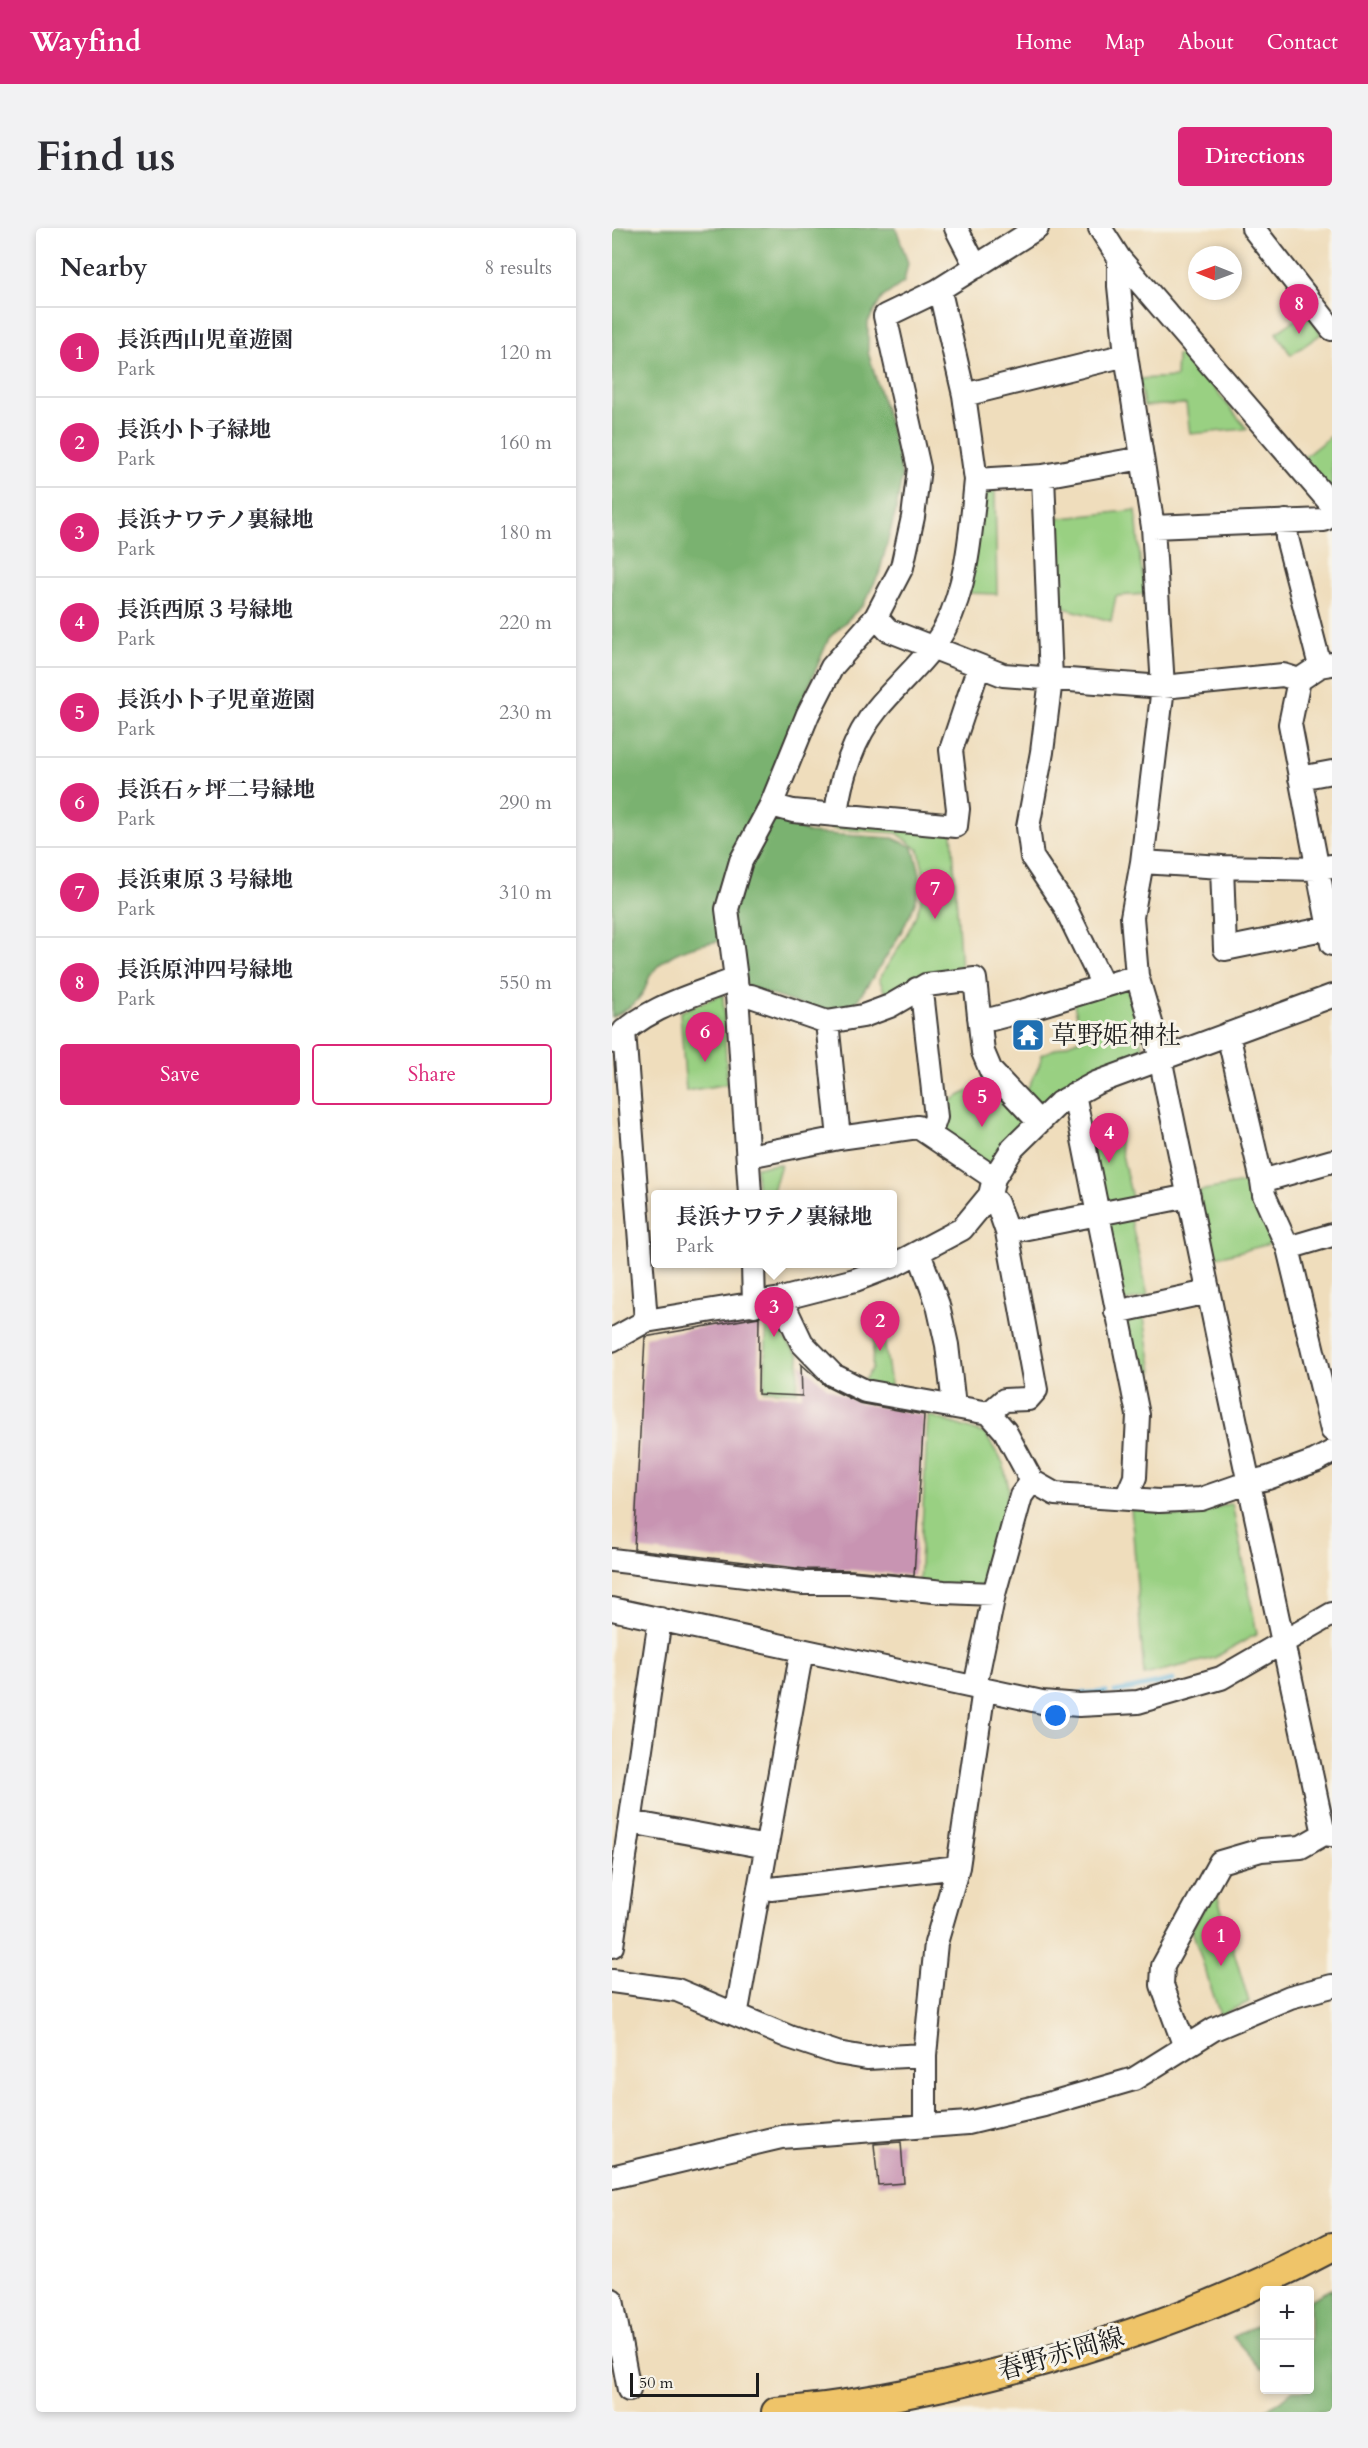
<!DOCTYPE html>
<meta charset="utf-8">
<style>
:root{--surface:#fff;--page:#f2f2f3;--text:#2b2b33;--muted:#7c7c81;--line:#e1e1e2;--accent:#db2777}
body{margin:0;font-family:Cardo,"Noto Serif JP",serif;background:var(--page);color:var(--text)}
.controls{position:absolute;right:18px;bottom:18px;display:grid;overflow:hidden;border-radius:6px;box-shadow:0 3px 9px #0003}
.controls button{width:54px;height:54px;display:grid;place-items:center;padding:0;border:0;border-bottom:2px solid var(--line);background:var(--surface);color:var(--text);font:30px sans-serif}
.compass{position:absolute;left:576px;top:18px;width:54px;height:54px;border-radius:50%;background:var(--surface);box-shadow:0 3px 9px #0003;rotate:271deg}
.scale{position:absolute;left:18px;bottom:15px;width:129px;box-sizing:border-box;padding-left:6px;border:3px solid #1c1c1c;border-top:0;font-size:16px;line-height:21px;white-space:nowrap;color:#1c1c1c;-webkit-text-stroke:4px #f7f3e8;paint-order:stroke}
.you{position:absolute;left:444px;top:1488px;width:21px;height:21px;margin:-15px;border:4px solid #fff;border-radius:50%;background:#1a73e8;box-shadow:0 0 0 9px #1a73e833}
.badge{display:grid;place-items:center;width:39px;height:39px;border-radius:50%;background:var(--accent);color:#fff;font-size:20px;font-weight:700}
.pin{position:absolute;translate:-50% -50px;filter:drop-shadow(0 2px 3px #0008)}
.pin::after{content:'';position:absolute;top:32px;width:21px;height:18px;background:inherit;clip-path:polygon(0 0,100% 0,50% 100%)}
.popup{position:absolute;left:39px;top:962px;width:246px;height:78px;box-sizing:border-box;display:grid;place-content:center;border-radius:6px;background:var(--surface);filter:drop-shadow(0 2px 4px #0005);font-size:20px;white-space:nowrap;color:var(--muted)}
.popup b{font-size:22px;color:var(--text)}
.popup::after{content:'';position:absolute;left:50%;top:100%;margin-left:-12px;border:12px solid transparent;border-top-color:var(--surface)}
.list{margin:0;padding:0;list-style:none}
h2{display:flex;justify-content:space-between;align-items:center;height:78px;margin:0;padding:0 24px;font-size:26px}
h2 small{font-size:20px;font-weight:400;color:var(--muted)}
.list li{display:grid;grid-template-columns:39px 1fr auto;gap:18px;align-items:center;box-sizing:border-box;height:90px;padding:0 24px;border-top:2px solid var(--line)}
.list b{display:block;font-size:22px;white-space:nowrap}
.list p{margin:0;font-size:20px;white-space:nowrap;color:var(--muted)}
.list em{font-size:20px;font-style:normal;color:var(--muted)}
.actions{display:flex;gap:12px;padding:18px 24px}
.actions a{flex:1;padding:14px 0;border:2px solid var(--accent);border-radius:6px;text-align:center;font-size:21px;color:var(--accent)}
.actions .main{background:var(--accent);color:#fff}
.map{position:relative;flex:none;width:720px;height:2184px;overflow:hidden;border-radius:6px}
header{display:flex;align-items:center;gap:36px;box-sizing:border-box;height:84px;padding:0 30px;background:var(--accent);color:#fff}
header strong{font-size:28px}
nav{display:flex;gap:33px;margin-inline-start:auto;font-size:21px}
.intro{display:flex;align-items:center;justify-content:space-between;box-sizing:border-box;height:144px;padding:0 36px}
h1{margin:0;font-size:42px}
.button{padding:15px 27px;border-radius:6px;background:var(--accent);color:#fff;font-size:21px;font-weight:700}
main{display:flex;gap:36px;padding:0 36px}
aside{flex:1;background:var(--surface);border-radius:6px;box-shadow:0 3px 9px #0003}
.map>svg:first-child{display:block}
</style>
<header>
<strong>Wayfind</strong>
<nav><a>Home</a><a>Map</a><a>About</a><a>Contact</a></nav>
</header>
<div class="intro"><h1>Find us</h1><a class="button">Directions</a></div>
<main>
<aside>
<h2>Nearby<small>8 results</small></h2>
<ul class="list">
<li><span class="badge">1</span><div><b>長浜西山児童遊園</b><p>Park</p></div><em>120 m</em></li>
<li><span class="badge">2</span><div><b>長浜小卜子緑地</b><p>Park</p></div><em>160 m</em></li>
<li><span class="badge">3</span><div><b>長浜ナワテノ裏緑地</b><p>Park</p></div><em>180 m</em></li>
<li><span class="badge">4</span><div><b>長浜西原３号緑地</b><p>Park</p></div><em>220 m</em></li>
<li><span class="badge">5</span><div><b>長浜小卜子児童遊園</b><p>Park</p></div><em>230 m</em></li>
<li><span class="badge">6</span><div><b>長浜石ヶ坪二号緑地</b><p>Park</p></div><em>290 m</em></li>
<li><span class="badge">7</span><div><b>長浜東原３号緑地</b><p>Park</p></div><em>310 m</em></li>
<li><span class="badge">8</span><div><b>長浜原沖四号緑地</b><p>Park</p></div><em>550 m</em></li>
</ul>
<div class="actions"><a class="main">Save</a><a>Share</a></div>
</aside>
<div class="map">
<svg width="720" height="2184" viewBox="0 0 720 2184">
<rect width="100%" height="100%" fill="#f7f3e8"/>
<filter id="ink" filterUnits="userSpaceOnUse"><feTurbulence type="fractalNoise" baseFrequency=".0167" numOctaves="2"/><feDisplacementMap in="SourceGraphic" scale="12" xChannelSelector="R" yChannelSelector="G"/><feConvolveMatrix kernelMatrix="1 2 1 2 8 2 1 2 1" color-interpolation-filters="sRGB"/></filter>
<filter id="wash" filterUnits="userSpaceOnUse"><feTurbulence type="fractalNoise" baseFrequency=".008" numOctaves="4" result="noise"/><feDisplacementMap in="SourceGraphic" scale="24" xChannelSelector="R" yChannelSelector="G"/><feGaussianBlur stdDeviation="1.35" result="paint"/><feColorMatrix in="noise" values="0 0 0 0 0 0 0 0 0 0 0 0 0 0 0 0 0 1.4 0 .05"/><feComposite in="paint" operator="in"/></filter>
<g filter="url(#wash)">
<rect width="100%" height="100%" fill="#efddbc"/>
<path fill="#99d082" stroke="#5a764f" stroke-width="1.5" d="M695,84l14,22 -30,21 -15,-22z
M575,126l60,75 -57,5 -4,-30 -42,2 -5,-27 37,-2 1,-22z
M720,207v56l-29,-33z
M383,262l2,104 -30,-1 15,-101z
M524,282l4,50 6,34 -30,2 -5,25 -58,-16v-86z
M224,586l116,18 9,138 -45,8 -29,19 -8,-18c18,-30 46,-65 45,-102 0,-8 -4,-18 -5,-27l-22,-17 -66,-4z
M515,759l18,69 -106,56 -16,-15 16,-31 3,-12 41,-16 -10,-37z
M111,766l4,90 -41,7 -6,-79z
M377,852l39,38 -36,51 -48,-32 -3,-31z
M502,892l18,78 -29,7 -18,-78z
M169,936l-9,30h-15l-1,-27z
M637,954l25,61 -61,15 -15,-67z
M518,988l18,80 -26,6 -17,-80z
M531,1084l10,60 -19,5 -8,-62z
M155,1090l32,38 -2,36 -33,-2z
M262,1106h9l9,57 -29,-9 9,-14z
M316,1187l57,19 18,29 6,26 -25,100 -65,-6z
M620,1275l25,131 -43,24 -70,17 -13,-167 54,9z
M603,1660l34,114 -29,13 -28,-85z"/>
<path fill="#7ab270" stroke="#4b6746" stroke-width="1.5" d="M0,0h284l12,35 -4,19 -22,16 -14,24v30l29,98 5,27 -6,33 -17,64 -16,31 -34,33 -31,74 -16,83 9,30 18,8 84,5 20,9c2,9 6,19 7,28 4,34 -51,107 -70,136l-20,4 -82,-28 -28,-46c-25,4 -52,10 -68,32 -5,6 -5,15 -10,21 -7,11 -19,18 -30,23z
M720,2061v123h-72l15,-7 18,-15h17v-90z
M652,2094v47h-3l-28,-32z"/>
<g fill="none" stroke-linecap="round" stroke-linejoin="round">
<path stroke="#5eb1da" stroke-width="5" d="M503,1464l58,-12
M461,1466l33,-2"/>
</g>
<g id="blocks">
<path fill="#c894b2" d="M147,1089l-1,77 44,2 -1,-32 26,23 32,16 65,12 -10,161 -62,-6 -47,-1 -171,-20 11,-212z
M289,1914l3,41 -26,2 -4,-41z"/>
</g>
</g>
<g filter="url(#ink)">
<use href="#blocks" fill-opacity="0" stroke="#3c3934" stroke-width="1.5"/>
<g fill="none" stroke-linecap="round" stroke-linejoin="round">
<defs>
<path id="minor" d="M344,0l20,39
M488,0l19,30 213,247
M641,0l79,101
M507,30v28l7,69 27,172 10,160 -21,175 -10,55 5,59 20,67 63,305 104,486 8,1
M325,63l5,9 22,95 162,-40
M352,167l12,85 67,-4 99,-18
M431,248l8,203 -9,73 -14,75 4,30 32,48 39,80
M674,293l1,17 33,128
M541,299l171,-7 8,-6
M264,389l12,13 115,45 160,12 120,-12 16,5
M720,436l-12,2 -21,14 -9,44 42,220
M688,550l32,-6
M159,577l22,6 163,15 2,-17 -7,-59 28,-84
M224,586c4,-35 18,-77 41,-105 22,-27 52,-51 68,-81 23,-44 26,-99 31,-148
M530,634l80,5
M716,700l-103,21 -3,-82 95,2 14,-3
M305,761l6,12 13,116 -6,18
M125,767l14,1 76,26 12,116
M367,790l13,1 30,-8 115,-35
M215,794l36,-6 27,-10 36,-21 49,-6 8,73 8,19 47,50
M12,803l22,290
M616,806l34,147
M2,814c30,-35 81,-47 122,-63
M462,866l64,321 -3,62 -9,21
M137,928l90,-18 79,-11 76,51
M138,966l-14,-215 -9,-70 14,-48 30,-56 37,-91 24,-47 44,-50 26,-50 11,-50 6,-49 -34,-152 52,-25 100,-63
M395,1004l182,-36
M720,1007l-44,13 44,182
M676,1020l-24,-53 -2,-14 70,-20
M307,1025l19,52 9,40 7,61
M141,1036l1,41
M169,1071l21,44 31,32 32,16 124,22 16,18 27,50 23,13 104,7 42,-2 49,-17 18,-4 47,-17 17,-9
M504,1084l92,-20
M0,1112l34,-19 135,-22 74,-19 39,-15 68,-36 28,-34 4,-17 19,-30 46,-45 37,-20 236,-87
M377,1185l15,-13 24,-1 8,-9 -29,-158 -10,-29 -7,-8
M0,1332l192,23h47l93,9 50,2
M0,1381l430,93 37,3 59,-3 83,-24 111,-64
M363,1459l19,-93 27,-98 11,-15
M18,1594l137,25
M148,1658l11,3 187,-22
M0,1718l48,-327
M0,1753l65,9 112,47 48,16 30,5 58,-3
M122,1786l4,-9 64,-355
M573,1819l-23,-62 1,-19 57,-104 41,-12 40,-3 23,-13
M313,1898v-71l11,-112 22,-76 26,-178
M0,1949l169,-40 187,-14 76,-18 90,-26 80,-50 76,-32 42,-11
M0,2072l17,90"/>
<path id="major" d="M164,2184c78,-6 156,-22 233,-42 111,-29 221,-68 323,-123"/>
</defs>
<use href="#minor" stroke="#3c3934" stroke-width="26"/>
<use href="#major" stroke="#3c3934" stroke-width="32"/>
<use href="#minor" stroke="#fff" stroke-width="22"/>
<use href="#major" stroke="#efc469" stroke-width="28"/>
</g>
</g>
<defs>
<symbol id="temple-square" viewBox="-11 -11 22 22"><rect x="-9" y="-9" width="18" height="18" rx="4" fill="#1f6fb2" stroke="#f7f3e8"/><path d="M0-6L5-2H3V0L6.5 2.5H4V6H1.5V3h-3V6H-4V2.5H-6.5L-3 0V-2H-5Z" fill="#fff"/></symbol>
</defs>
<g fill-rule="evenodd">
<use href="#temple-square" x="397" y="788" width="38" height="38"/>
</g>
<g text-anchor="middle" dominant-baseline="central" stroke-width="6" stroke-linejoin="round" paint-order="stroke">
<g font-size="26" fill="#1c1c1c" stroke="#f7f3e8" text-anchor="start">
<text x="439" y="807">草野姫神社</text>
</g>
<g font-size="26" fill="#1c1c1c" stroke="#f7f3e8">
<text transform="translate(449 2126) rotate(-16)">春野赤岡線</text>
</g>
</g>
</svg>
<div class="controls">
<button>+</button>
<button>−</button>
</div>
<svg class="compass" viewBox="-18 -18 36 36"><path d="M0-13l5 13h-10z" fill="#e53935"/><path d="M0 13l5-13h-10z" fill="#7c7c81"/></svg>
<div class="scale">50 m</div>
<div class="you"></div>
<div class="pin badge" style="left:609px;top:1738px">1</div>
<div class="pin badge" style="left:268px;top:1123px">2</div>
<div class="pin badge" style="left:162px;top:1109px">3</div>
<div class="popup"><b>長浜ナワテノ裏緑地</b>Park</div>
<div class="pin badge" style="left:497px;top:935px">4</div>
<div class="pin badge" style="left:370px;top:899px">5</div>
<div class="pin badge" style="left:93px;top:834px">6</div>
<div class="pin badge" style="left:323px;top:691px">7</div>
<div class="pin badge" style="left:687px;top:106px">8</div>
</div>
</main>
